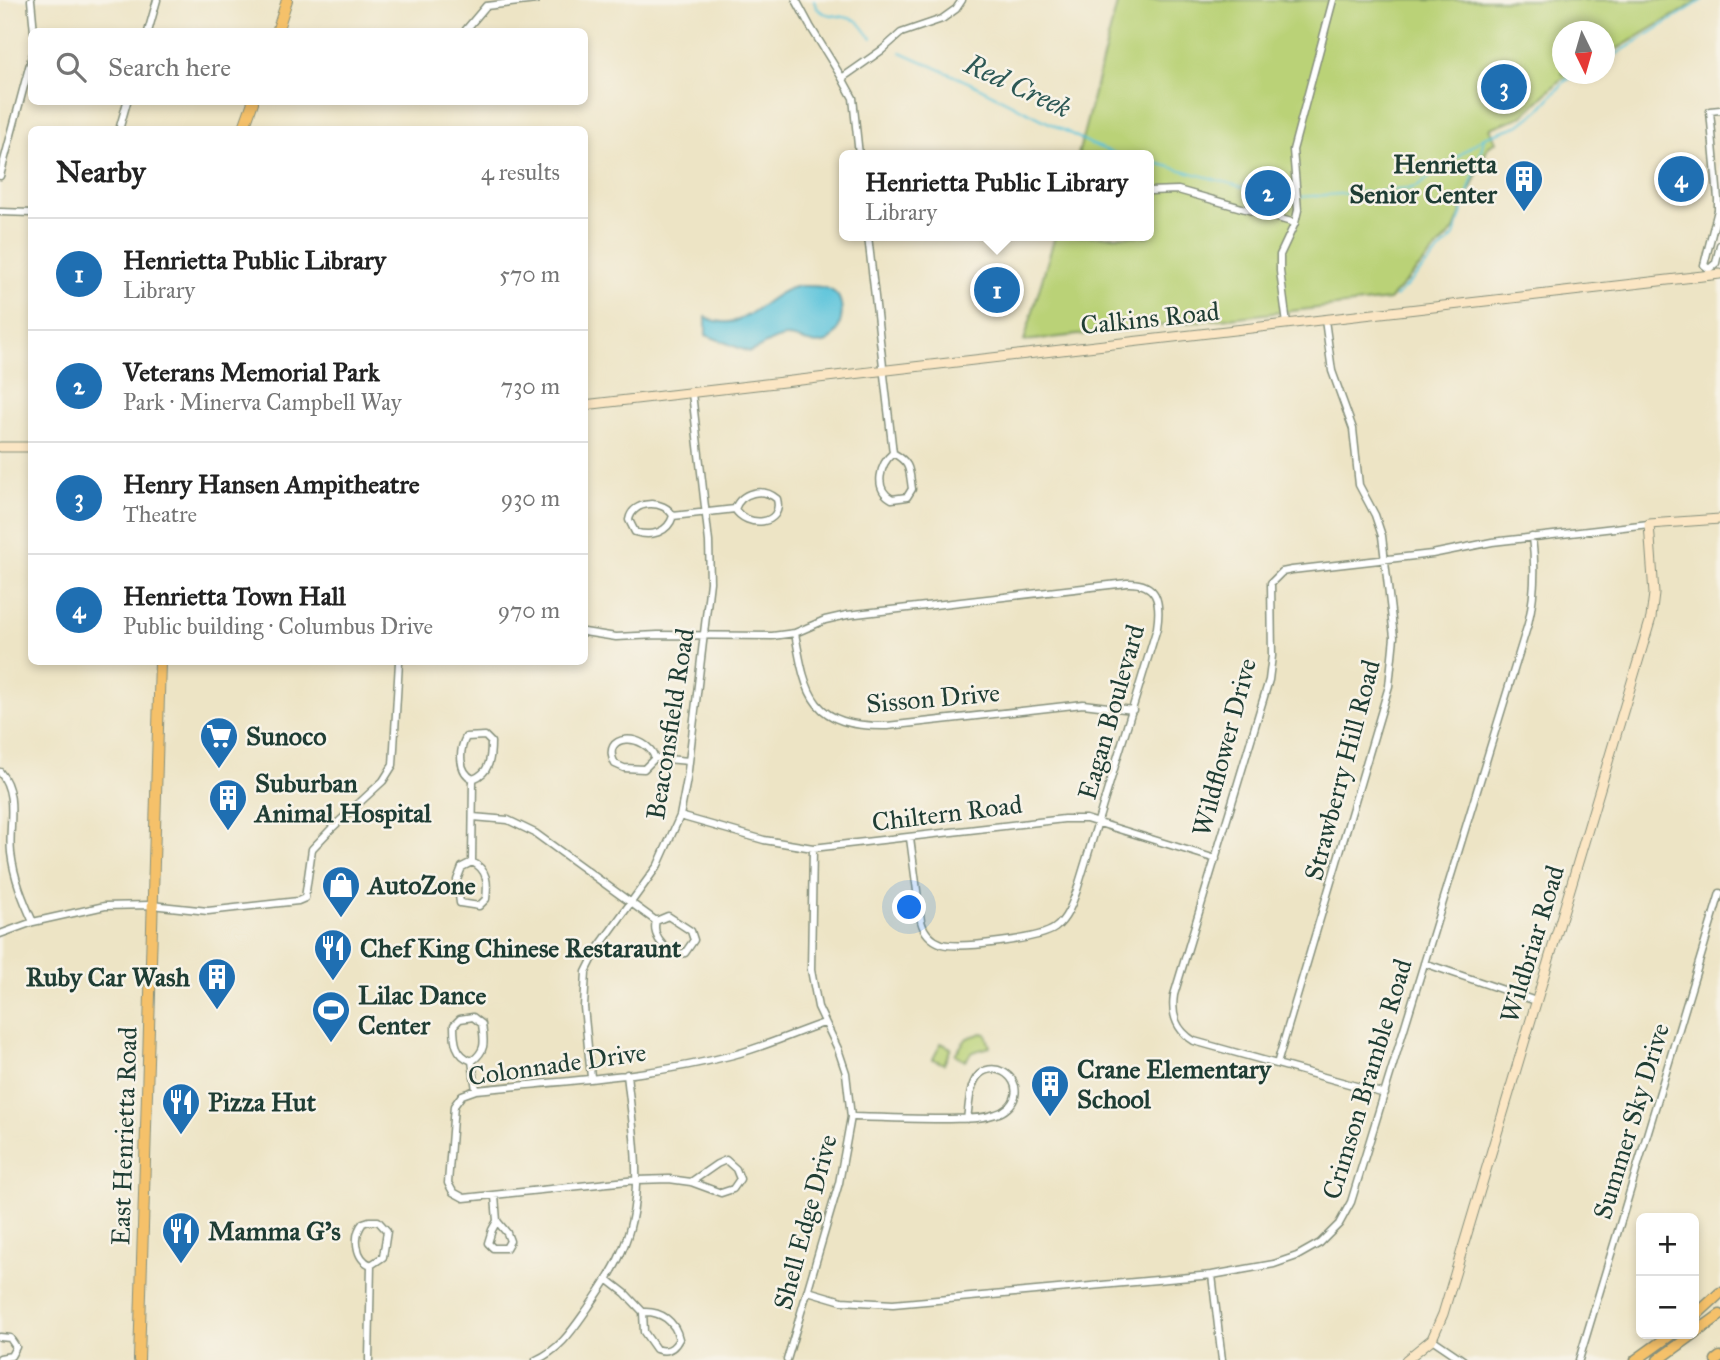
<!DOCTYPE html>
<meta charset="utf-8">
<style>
:root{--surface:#fff;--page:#f2f2f2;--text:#222;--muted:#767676;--line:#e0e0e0;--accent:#1f6fb2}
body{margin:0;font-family:"IM FELL Great Primer",serif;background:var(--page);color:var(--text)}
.controls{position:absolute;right:21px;bottom:21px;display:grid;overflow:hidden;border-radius:10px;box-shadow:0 4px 10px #0003}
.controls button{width:63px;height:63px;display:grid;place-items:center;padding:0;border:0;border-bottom:2px solid var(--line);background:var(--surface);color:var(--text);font:35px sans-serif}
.compass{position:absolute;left:1552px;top:21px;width:63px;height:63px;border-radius:50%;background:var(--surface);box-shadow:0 4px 10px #0003;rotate:175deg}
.you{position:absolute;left:910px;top:908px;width:24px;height:24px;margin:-18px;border:5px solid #fff;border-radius:50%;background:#1a73e8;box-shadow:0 0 0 10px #1a73e833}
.badge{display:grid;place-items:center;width:46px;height:46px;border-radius:50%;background:var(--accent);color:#fff;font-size:23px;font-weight:700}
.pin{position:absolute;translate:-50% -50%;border:4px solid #fff;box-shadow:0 2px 7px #0006}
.popup{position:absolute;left:839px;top:150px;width:315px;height:91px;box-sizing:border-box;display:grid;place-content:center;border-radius:10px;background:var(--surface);filter:drop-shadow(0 2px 5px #0005);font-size:23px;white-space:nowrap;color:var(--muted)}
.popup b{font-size:26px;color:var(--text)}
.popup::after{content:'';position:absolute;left:50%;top:100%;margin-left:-14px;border:14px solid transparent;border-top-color:var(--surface)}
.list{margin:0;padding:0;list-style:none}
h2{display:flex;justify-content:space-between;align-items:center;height:91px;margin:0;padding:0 28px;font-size:30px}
h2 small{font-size:23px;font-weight:400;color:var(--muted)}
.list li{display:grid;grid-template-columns:46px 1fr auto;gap:21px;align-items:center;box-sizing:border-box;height:112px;padding:0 28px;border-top:2px solid var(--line)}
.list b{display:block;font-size:26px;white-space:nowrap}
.list p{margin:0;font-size:23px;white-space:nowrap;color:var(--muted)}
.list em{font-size:23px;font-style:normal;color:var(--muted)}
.icon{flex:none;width:38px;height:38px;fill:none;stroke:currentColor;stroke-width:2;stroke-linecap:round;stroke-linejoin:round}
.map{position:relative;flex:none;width:1720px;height:1360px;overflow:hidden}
.search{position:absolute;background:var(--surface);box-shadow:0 4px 10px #0003;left:28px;top:28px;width:560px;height:77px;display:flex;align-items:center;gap:18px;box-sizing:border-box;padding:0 24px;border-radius:10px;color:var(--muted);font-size:26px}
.panel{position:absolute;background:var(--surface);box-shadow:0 4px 10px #0003;left:28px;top:126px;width:560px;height:539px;border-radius:10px}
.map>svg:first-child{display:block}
</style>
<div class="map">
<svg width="1720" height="1360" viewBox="0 0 1720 1360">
<rect width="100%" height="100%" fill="#f7f3e8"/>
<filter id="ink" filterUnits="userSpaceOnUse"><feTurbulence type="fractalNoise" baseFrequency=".0143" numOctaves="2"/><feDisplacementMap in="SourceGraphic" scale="14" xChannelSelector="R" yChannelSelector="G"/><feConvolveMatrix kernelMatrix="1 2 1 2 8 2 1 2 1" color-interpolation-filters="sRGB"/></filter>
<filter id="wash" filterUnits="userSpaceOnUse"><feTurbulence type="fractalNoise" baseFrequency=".00686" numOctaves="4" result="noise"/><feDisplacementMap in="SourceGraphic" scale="28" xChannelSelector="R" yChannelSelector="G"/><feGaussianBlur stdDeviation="1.57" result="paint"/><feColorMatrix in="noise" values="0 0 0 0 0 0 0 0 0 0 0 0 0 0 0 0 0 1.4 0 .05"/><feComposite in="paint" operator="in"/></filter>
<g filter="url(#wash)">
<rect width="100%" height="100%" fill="#ede4c5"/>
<path fill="#bad277" stroke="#6c8856" stroke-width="2" d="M1118,0h582l-95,56 -1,-24h-42v42h10l-12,6 -37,36 -33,12 6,14 -8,5 -34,83 -65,70 -365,41 31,-105h94v-81h-71z
M982,1033l4,1 4,13 -18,5 -7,9 -10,-7 12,-16z
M941,1043l10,5 -7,16 -11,-5z"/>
<path fill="#5ec5db" stroke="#3e8188" stroke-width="2" d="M800,286c12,0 27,-1 36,8 11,11 5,42 -9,48 -15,6 -28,-6 -42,-5 -12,1 -24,11 -36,15l-43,-17v-18c39,21 58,-26 94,-31z"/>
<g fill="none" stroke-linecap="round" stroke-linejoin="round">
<path stroke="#5ec5db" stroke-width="2" d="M814,0c3,21 28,12 43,21 6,4 9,12 15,17
M1126,2l5,-2
M901,52l69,31 121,61 28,11
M1604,62l99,-62
M1149,161l122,34 23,3
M1477,165l7,-26
M1299,197l109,-8 10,-3 66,-49 36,-12 19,-15 26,-29 13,-7
M1396,297l58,-61 21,-65"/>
</g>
</g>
<g filter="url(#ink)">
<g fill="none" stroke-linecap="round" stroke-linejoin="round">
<defs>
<path id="street" d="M31,0l3,32
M796,0l14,26 32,52 40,-28 19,-17 41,-14 14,-10 6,-9
M148,32l9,-32
M464,32l22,-26 50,-6
M842,78l11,20 6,57
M119,130l8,-28
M0,176l32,-120
M1149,191l29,-1 117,33
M0,212l32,1
M868,236l25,217c-13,11 -20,36 -1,46l15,-2 5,-8c-3,-20 -1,-26 -19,-36
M1709,269l7,-6 4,-18
M1709,276v-7l-5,-4 14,-55v-11l-8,-88 10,-1
M1287,324l-7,-53v-16l15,-32 3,-13 -5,-60 40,-150
M673,516c-5,17 -22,21 -38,16l-6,-12c3,-20 36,-21 44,-4l62,-7c11,19 49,17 42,-10 -14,-12 -36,-7 -42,10
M584,632l32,5 42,-2 114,1 23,-3 30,-13 22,-5 280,-32c31,-1 34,19 30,45l-80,262c-5,14 -10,29 -22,38 -15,11 -95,21 -113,16 -11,-4 -18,-11 -21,-23l-11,-83
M795,633c11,64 17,94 92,93l196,-22 50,6
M655,758l-11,11 -20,-1 -9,-4c-16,-31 31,-32 40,-6l34,3
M0,772c19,23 8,54 11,81 3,25 12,47 22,69
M680,816l84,24 49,8 251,-29h22l130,40
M473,817l35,3 27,13 121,88c-5,17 13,35 29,32l9,-13 -3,-9 -23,-15 -12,5
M472,862c16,7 16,22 14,37l-7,7 -19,-3 -3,-23 5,-13 10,-5 1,-83c17,-6 18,-21 18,-37l-6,-6 -19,1c-7,13 -8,35 7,42
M0,934l33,-12 72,-16 46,-1 57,6 90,-10 7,-3 7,-49 19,-20 52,-48 10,-16 6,-103
M1424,963l112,38
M472,1061c-17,-6 -18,-20 -18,-36l6,-6 13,-2 9,7c2,17 5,26 -10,37l4,29
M1277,1064l112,-378 5,-49 -12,-101 -7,-21 -16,-30 -6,-56 -21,-58 -7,-51
M591,1077l-7,-70 2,-35 12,-24 60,-83 22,-49 7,-37 23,-197 -1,-40 -17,-149
M1385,1094l-191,-53c-18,-11 -23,-26 -20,-46l95,-315 3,-24 -1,-73 11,-11 10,-2 140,-16 60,-12 157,-18
M851,1117c31,1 61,2 92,2 18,-1 36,1 53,-5 8,-2 17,-9 19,-18 5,-21 -24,-37 -38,-19 -8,10 -8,30 -10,42
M691,1182l26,-18 9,-4 10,9 4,10 -7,10 -12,4 -30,-11 -22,-3 -32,1 -173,18 -11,-6 -5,-9 6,-77 8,-11 14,-5c85,-9 174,-13 257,-35 31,-8 61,-22 91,-32
M495,1196l2,25 -5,9 -4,13 5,5h13l4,-7 -3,-8 -10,-12
M369,1221h9l9,10 -4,26 -12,8c-16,-6 -18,-30 -8,-42z
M1212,1275l10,85
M607,1279l18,14 18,19 1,20 12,17c11,4 18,0 23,-10 -4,-18 -18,-28 -36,-27
M808,1291l34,10 51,3 319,-29 62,-11 23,-8 23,-13 19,-19 12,-22 177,-578c7,-29 8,-57 4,-87
M0,1337l10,1 6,9 -5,9 -11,2
M1432,1339l31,21
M369,1360l2,-95
M536,1360c25,-11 37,-31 52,-52 12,-18 25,-35 33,-55 26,-57 12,-119 6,-179
M787,1360l52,-177 12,-66 -5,-44 -8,-24 -20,-42 -7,-37 2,-122
M1579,1360l141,-467"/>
<path id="secondary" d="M584,405l1136,-131
M0,447h32
M1406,1360l26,-21 11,-25 208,-696 3,-24 -5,-70 71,-5"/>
<path id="primary" d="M277,32l10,-32
M243,130l10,-28
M139,1360l21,-698"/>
<path id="highway" d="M1694,1317l26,-24
M1636,1360l36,-26
M1658,1360l62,-45
M1716,1360l4,-3"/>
</defs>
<use href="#street" stroke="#86907c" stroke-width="9"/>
<use href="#secondary" stroke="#86907c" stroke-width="11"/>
<use href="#primary" stroke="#86907c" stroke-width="12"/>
<use href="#highway" stroke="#86907c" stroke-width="13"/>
<use href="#street" stroke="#fff" stroke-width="6"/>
<use href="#secondary" stroke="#fbe6c4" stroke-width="9"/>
<use href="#primary" stroke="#f5c16b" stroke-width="10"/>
<use href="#highway" stroke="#f5c16b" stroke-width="10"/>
</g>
</g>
<defs>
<symbol id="building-pin" viewBox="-11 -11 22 30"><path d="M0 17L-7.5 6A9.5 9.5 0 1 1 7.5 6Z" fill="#1f6fb2" stroke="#f7f3e8"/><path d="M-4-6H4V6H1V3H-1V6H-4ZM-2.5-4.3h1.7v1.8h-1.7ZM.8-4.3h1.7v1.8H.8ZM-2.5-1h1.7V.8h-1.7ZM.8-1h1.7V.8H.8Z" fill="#fff"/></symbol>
<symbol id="supermarket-pin" viewBox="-11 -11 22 30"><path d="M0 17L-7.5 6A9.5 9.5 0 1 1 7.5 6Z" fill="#1f6fb2" stroke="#f7f3e8"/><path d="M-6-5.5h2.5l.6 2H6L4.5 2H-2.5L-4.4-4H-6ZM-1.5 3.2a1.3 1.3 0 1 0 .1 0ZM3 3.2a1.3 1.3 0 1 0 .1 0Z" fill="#fff"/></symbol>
<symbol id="shop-pin" viewBox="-11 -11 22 30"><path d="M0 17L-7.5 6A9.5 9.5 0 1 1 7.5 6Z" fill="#1f6fb2" stroke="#f7f3e8"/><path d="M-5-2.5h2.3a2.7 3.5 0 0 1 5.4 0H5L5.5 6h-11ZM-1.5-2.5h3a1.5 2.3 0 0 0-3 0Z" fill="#fff"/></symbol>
<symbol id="restaurant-pin" viewBox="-11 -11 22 30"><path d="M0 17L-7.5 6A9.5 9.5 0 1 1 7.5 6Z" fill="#1f6fb2" stroke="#f7f3e8"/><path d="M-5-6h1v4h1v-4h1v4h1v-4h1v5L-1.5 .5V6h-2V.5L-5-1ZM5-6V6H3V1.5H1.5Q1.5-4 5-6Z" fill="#fff"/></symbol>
<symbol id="stadium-pin" viewBox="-11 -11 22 30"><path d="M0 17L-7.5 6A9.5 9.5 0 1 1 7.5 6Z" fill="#1f6fb2" stroke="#f7f3e8"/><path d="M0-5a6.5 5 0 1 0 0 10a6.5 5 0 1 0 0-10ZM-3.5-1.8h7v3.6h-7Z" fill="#fff"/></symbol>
</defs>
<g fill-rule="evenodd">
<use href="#building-pin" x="1502" y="157" width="44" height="60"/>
<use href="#supermarket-pin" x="197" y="714" width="44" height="60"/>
<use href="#building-pin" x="206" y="776" width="44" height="60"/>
<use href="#shop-pin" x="319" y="863" width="44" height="60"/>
<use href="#restaurant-pin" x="311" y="926" width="44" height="60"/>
<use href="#building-pin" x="195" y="955" width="44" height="60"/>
<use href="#stadium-pin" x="309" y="988" width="44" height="60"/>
<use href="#building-pin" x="1028" y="1062" width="44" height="60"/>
<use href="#restaurant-pin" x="159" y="1080" width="44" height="60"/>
<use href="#restaurant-pin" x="159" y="1209" width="44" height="60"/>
</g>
<g text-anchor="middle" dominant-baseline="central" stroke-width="5" stroke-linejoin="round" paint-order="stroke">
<g font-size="26" font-weight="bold" fill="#1f3d34" stroke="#f7f3e8" text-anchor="start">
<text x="1497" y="164" text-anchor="end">Henrietta<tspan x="1497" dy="30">Senior Center</tspan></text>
<text x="246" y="736">Sunoco</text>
<text x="255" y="783">Suburban<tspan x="255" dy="30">Animal Hospital</tspan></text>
<text x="368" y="885">AutoZone</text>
<text x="360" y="948">Chef King Chinese Restaraunt</text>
<text x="190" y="977" text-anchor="end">Ruby Car Wash</text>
<text x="358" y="995">Lilac Dance<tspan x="358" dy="30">Center</tspan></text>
<text x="1077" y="1069">Crane Elementary<tspan x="1077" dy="30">School</tspan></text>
<text x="208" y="1102">Pizza Hut</text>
<text x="208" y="1231">Mamma G's</text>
</g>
<g font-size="26" fill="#1f3d34" stroke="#f7f3e8">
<text transform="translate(1150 318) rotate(-6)">Calkins Road</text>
<text transform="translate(933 698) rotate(-5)">Sisson Drive</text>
<text transform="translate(1111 712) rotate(-74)">Eagan Boulevard</text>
<text transform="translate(670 724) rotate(-81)">Beaconsfield Road</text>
<text transform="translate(1224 747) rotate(-75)">Wildflower Drive</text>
<text transform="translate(1342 770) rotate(-75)">Strawberry Hill Road</text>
<text transform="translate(947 813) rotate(-7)">Chiltern Road</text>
<text transform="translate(1532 944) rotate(-73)">Wildbriar Road</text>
<text transform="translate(557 1064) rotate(-8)">Colonnade Drive</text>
<text transform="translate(1367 1079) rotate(-73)">Crimson Bramble Road</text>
<text transform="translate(1631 1121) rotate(-73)">Summer Sky Drive</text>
<text transform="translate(124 1136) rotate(-88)">East Henrietta Road</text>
<text transform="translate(805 1222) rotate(-75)">Shell Edge Drive</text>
</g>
<g font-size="28" font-style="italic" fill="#2c5855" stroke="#f7f3e8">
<text transform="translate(1018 86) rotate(25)">Red Creek</text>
</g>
</g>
</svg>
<div class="controls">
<button>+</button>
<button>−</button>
</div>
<svg class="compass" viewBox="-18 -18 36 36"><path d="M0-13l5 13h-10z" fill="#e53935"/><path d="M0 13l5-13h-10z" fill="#767676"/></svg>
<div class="you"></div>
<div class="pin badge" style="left:997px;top:290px">1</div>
<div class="popup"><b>Henrietta Public Library</b>Library</div>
<div class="pin badge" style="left:1268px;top:193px">2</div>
<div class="pin badge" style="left:1504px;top:87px">3</div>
<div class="pin badge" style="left:1681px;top:179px">4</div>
<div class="search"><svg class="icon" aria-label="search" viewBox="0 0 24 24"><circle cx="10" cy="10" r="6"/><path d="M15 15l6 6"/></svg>Search here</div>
<section class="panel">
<h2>Nearby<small>4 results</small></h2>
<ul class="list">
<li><span class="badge">1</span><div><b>Henrietta Public Library</b><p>Library</p></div><em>570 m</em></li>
<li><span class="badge">2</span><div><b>Veterans Memorial Park</b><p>Park · Minerva Campbell Way</p></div><em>730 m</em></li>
<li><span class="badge">3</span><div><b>Henry Hansen Ampitheatre</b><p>Theatre</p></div><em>930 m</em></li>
<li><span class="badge">4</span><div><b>Henrietta Town Hall</b><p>Public building · Columbus Drive</p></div><em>970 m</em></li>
</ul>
</section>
</div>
